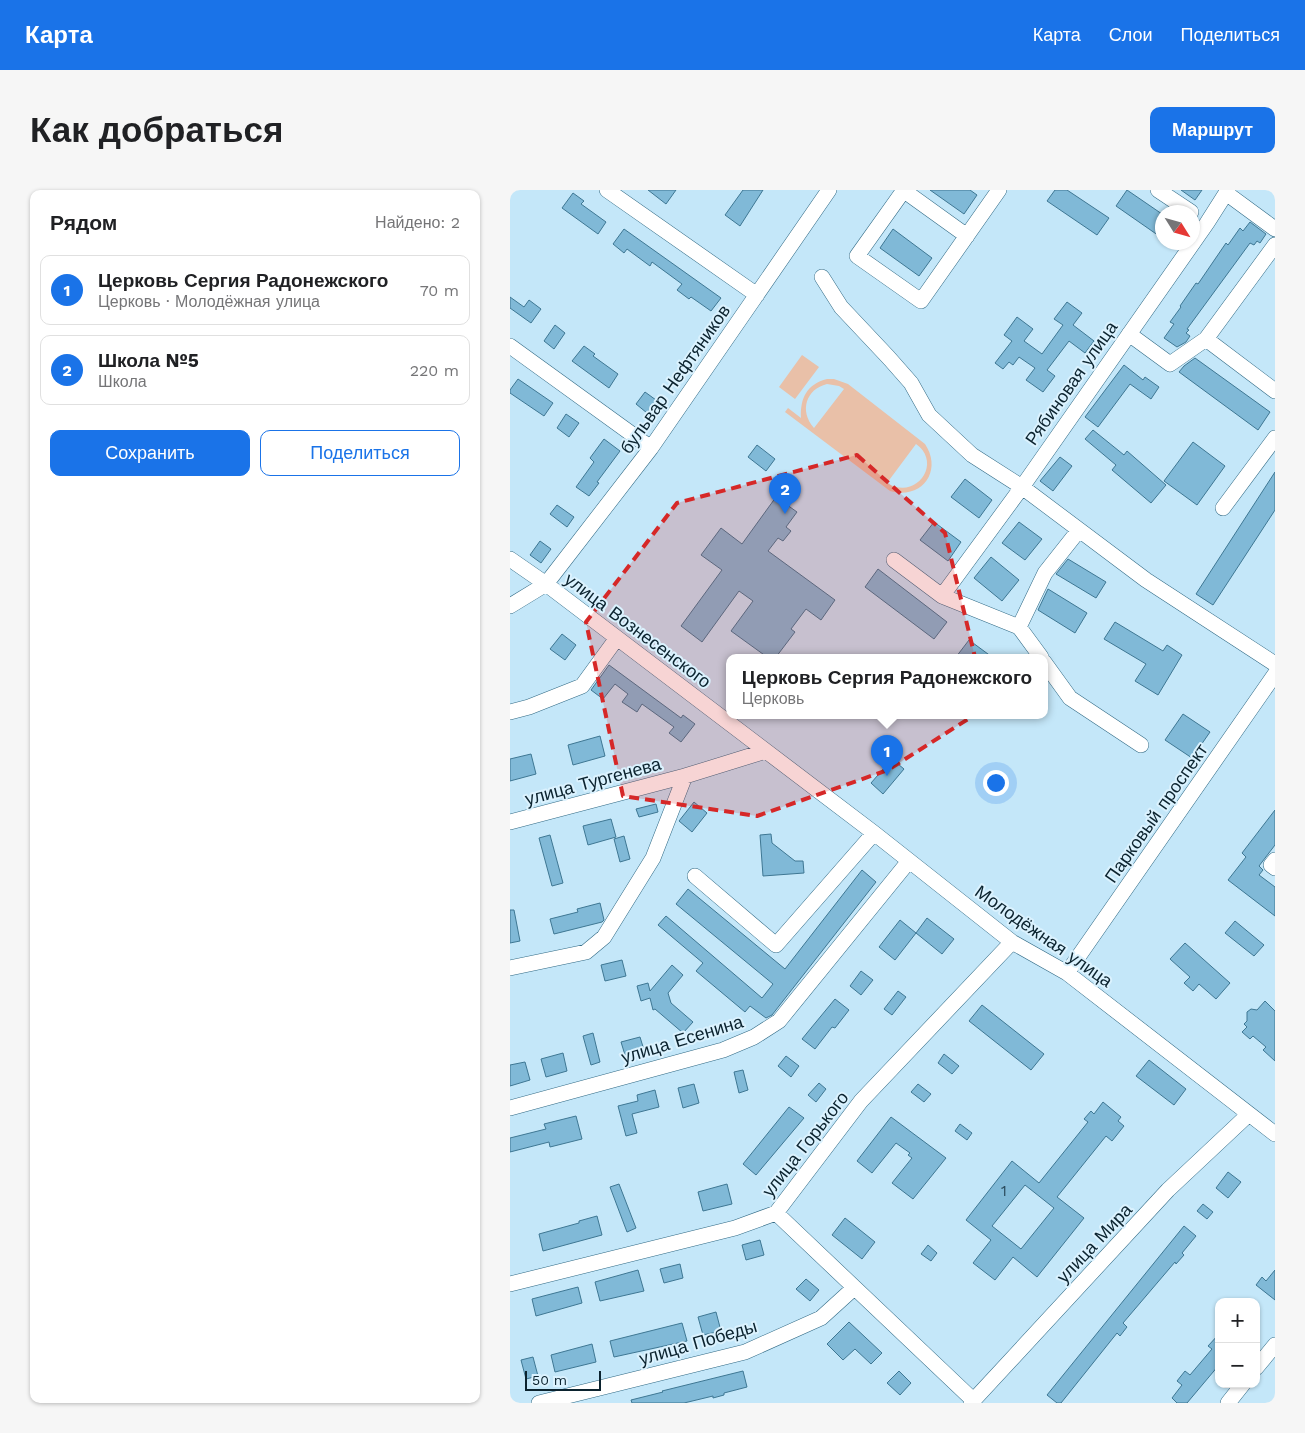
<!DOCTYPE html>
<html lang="ru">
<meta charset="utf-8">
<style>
:root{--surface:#fff;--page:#f6f6f6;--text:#202124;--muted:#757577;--line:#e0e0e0;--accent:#1a73e8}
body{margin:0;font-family:"Work Sans",sans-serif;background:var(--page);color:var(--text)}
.controls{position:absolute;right:15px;bottom:15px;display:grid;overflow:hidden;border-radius:10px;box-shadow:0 1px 4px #0004}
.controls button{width:45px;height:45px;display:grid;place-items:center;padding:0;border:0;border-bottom:1px solid var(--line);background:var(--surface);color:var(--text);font:25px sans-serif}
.compass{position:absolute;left:645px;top:15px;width:45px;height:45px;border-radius:50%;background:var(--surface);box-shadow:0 1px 4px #0004;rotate:127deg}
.scale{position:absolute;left:15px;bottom:12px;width:76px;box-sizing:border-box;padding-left:5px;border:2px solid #0b232f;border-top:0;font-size:14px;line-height:18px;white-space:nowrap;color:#0b232f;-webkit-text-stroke:4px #dbf2fe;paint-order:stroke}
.you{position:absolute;left:485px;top:592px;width:18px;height:18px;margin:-12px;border:4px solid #fff;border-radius:50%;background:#1a73e8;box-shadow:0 0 0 8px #1a73e833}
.badge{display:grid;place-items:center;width:32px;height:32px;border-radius:50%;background:var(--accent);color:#fff;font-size:16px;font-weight:700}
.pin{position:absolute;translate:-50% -41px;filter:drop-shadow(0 1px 2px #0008)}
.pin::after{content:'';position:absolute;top:26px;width:18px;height:15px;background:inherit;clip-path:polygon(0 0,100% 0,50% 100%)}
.popup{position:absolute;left:216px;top:464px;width:322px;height:65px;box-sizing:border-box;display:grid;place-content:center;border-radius:10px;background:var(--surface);filter:drop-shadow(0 1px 4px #0005);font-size:16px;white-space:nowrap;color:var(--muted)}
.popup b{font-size:19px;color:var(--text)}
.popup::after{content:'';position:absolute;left:50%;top:100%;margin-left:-10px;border:10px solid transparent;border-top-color:var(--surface)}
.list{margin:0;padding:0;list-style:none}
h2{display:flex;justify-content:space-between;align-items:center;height:65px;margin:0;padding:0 20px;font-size:21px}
h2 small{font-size:16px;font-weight:400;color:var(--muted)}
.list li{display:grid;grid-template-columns:32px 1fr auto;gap:15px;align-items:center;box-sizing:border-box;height:70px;margin:0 10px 10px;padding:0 10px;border:1px solid var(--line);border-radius:10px}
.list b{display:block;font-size:19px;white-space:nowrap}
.list p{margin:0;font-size:16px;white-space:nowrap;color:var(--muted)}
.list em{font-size:16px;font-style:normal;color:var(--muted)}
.actions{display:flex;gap:10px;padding:15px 20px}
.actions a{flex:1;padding:11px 0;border:1px solid var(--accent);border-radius:10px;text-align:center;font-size:18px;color:var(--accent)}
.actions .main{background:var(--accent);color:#fff}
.map{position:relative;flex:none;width:765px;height:1213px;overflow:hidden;border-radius:10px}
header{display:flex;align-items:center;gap:30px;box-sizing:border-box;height:70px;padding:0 25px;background:var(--accent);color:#fff}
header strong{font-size:24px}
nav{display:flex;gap:28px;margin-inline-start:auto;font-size:18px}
.intro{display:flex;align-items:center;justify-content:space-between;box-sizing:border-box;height:120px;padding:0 30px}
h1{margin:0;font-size:35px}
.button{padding:12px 22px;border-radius:10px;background:var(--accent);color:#fff;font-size:18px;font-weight:700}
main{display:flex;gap:30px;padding:0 30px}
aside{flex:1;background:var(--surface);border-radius:10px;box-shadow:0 1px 4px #0004}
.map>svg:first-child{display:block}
</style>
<header>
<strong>Карта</strong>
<nav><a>Карта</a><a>Слои</a><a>Поделиться</a></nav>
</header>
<div class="intro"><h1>Как добраться</h1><a class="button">Маршрут</a></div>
<main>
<aside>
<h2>Рядом<small>Найдено: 2</small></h2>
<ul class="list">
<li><span class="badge">1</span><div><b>Церковь Сергия Радонежского</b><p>Церковь · Молодёжная улица</p></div><em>70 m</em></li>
<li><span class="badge">2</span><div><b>Школа №5</b><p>Школа</p></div><em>220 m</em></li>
</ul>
<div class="actions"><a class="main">Сохранить</a><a>Поделиться</a></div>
</aside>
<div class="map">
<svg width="765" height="1213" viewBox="0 0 765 1213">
<rect width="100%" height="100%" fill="#c4e7f9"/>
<path fill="#e9c0a8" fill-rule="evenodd" d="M292,165l17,12 -24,32 -16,-12z
M317,189h7l14,5 77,60c18,27 -3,56 -35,47l-105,-79 3,-4 13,10c-1,-20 6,-34 26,-39zM317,194l12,2 5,3 -30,39c-15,-17 -8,-39 13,-44zM406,254c27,19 0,57 -29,39z"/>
<path fill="#80b9d7" stroke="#3e7793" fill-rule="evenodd" d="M138,0h28l-10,14z
M233,0h20l-23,36 -15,-11z
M420,0h40l7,5 -13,19z
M545,0h12l42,28 -12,17 -50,-34z
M617,0l35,24v24l-46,-32z
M671,0h21l-7,10z
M63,3l11,8 -3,3 25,18 -8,12 -36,-26z
M740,32l16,12 -6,9 -3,-2 -3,4 -4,-2 -63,86 2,1 -3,3 4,3 -4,6 -9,5 -13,-9 10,-14 -4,-2 11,-15 -1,-1 16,-23 2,1 28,-41 2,2 12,-17 3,3z
M114,39l97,69 -10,13 -20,-14 -2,2 -12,-9 5,-6 -30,-22 -2,4 -23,-17 -3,4 -11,-9z
M383,39l39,29 -13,18 -39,-28z
M0,107l14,10 5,-7 12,9 -10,14 -21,-15z
M557,112l15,11 -9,12 21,16 -9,12 -16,-12 -22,29 8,6 -12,16 -17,-12 9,-12 -16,-11 -6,8 -4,-3 -6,7 -8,-6 17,-22 -8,-6 13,-18 16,12 -9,12 18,13 21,-29 -9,-6z
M45,135l10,8 -11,16 -10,-8z
M74,156l11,8 -2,2 25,18 -9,14 -37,-27z
M685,168l75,54 -12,18 -79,-58 5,-6z
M614,175l19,15 2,-3 14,10 -8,12 -21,-15 -32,43 -13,-10z
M8,189l35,24 -9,13 -34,-23v-3z
M135,202l11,8 -9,13 -11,-9z
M56,224l13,9 -10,14 -12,-9z
M583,240l31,25 3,-4 39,34 -15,18 -39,-33 4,-5 -31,-26z
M94,249l16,12 -23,31 2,1 -10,13 -13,-9 18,-25 -4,-4z
M683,252l32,24 -28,39 -33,-24z
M247,255l18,14 -9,12 -18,-14z
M550,267l12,9 -19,25 -13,-10z
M765,282v38l-62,95 -17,-11z
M455,289l27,21 -13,18 -28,-21z
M266,307l21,15 -11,15 5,4 -8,10 -5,-3 -10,13 67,49 -14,20 -15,-11 -15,20 4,3 -19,25h-9l-36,-26 22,-30 -14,-10 -37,51 -21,-16 41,-56 -21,-15 20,-27 21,16z
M47,315l17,12 -7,10 -17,-13z
M424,332l27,20 -13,19 -28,-21z
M509,332l23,17 -17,21 -23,-17z
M30,351l11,8 -10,14 -11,-8z
M481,367l28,23 -17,21 -28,-23z
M558,369l38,23 -10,16 -40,-24z
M368,379l69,53 -13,17 -69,-52z
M538,399l39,24 -12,20 -37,-23z
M605,432l48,29 4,-6 15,10 -24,40 -23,-14 11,-17 -42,-25z
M52,444l14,11 -11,15 -15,-11z
M459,450l23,17h-36z
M99,475l72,53 2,-3 12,9 -14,18 -12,-9 5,-6 -32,-23 -5,8 -15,-10 6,-8 -13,-10 -12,15 -12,-9z
M673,524l27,18 -18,26 -27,-18z
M90,546l5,20 -32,9 -5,-20z
M21,564l5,20 -26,7v-22z
M382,569l12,10 -21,25 -12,-11z
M184,612l13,11 -15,19 -13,-11z
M146,614l2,8 -19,5 -3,-8z
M765,620v35l-16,21 4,4 -4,5 16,12v29l-47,-36 18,-23 -4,-4z
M101,629l5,18 -28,8 -5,-19z
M261,644l1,9 23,18h8l1,12 -41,3 -3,-41z
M40,645l13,48 -11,3 -13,-48z
M114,646l6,23 -10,3 -6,-23z
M352,680l14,12 -104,133 -6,3 -16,-12 -5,6 -49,-41 7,-8 -45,-38 8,-9 96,82 11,-14 -97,-80 12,-15 97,80z
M90,713l4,17 -2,2 -48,12 -4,-15 28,-7 -1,-3z
M0,720h4l6,31 -10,2z
M417,728l27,21 -12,15 -26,-21z
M390,730l16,13 -21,27 -16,-13z
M725,731l29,24 -10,11 -29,-23z
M675,753l45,40 -14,16 -17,-15 -6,7 -9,-8 6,-6 -20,-18z
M112,770l4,16 -21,5 -4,-16z
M162,775l11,10 -15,18 3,10 22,19 -10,11 -28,-24 -2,1 -3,-12 -9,3 -4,-15 11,-3 2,8z
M351,781l12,9 -12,15 -11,-9z
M388,801l8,6 -14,18 -8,-6z
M325,809l14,11 -14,18 -3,-1 -17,22 -13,-10z
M755,811l10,10v50l-12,-11 3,-3 -13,-11 -3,3 -8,-7 5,-5 -3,-3 3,-3v-9l4,-3 6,1z
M472,815l62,49 -13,16 -62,-49z
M83,843l7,29 -9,3 -8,-29z
M130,847l4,13 -19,5 -4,-13z
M53,863l4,18 -21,6 -5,-18z
M434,864l15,12 -7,8 -14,-11z
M276,866l13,10 -8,11 -13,-11z
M639,870l37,29 -12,16 -38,-29z
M15,872l5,18 -20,6v-21z
M233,880l5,20 -9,3 -5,-21z
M309,893l7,6 -10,13 -8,-7z
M184,894l5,19 -16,5 -5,-20z
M408,894l13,10 -7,8 -13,-10z
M145,900l4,17 -27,7 5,19 -11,3 -8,-30 20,-5 -1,-6z
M593,912l18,15 -3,4 6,5 -12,15 -6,-5 -49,61 27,21 -47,59 -24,-20 -18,23 -22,-17 18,-23 -25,-20 46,-59 27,22 49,-61 -4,-3 7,-8 3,3zM515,995l29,23 -33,41 -29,-23z
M279,917l15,11 -48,57 -13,-11z
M66,926l6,23 -32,8 -1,-5 -39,10v-14l36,-9 -2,-5z
M381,927l55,41 -33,41 -21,-16 20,-25 -4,-3 2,-2 -14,-10 -24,30 -15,-12z
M450,934l12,9 -5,7 -12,-9z
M718,982l13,10 -13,16 -12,-10z
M109,994l17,44 -9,4 -17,-45z
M217,994l5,20 -29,7 -5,-19z
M693,1014l10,8 -6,7 -10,-8z
M87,1026l5,19 -59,16 -4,-17 40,-11v-2z
M335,1028l30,24 -13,17 -30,-24z
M674,1036l12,10 -14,17 2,2 -8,9 -1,-2 -52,61 4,4 -7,9 -3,-3 -56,70h-4l-10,-8z
M250,1050l4,15 -18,5 -4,-15z
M418,1055l9,8 -6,8 -10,-7z
M170,1074l3,14 -19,5 -4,-14z
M128,1080l6,21 -44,10 -5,-19z
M765,1080v30l-19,-15 6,-8 4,4z
M296,1089l13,11 -9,11 -14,-12z
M68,1097l4,16 -46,13 -4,-17z
M206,1122l5,19 -18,4 -5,-18z
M339,1132l33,31 -11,11 -16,-15 -12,11 -16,-16z
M172,1133l5,18 -73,16 -4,-16z
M709,1144v31l-32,38h-10l-5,-5 10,-13 -5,-4 8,-10 5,4 22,-26 -4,-3z
M82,1154l4,18 -41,10 -4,-17z
M23,1167l5,19 -12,3 -5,-19z
M233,1181l4,16 -23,6v2l-11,3v-2l-29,7h-52l-1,-3 32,-8 -1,-1z
M389,1181l12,12 -11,12 -13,-12z"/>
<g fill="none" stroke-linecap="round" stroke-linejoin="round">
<defs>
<path id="minor" d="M97,0l150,105
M393,0l64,46
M394,0l-47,66 64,45 78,-111
M648,0l33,22
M716,3l49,36
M765,55l-69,94 69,52
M312,87l19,30 48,51 22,25 18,32 43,40 50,32 124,93 129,84
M619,144l41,30 36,-25
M0,156l141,102
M713,318l52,-70
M0,369l36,25 328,249 138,109 55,31 208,161
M384,370l48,36 77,31 22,30
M432,406l80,-109 185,-264 21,-33
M0,416l36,-22 105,-136 178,-258
M509,437l26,-54 34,-43
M534,472l26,36 71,47
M0,522l19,-5 53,-21 35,-48
M0,632l175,-46
M765,670l-4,5 4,3
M185,686l81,69 98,-112
M0,778l76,-16 18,-15 49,-79 32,-82 81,-25
M557,783l208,-299
M0,918l213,-58 31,-13 25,-16 130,-160
M266,1023l197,187
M0,1094l225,-56 41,-15 85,-112 151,-159
M746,1178l19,-23
M29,1213l206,-51 76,-34 33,-30
M461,1213l197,-213 81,-76
M718,1213l15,-19"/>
</defs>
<use href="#minor" stroke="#316a85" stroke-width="16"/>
<use href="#minor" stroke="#fff" stroke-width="15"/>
</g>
<path fill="#d62828" fill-opacity="0.2" stroke="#d62828" stroke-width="4" stroke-dasharray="10 6" stroke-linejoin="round" d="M347,265l88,78 42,174 -99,63 -131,46 -134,-20 -37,-174 91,-119z"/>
<g text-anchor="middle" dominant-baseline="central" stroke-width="4" stroke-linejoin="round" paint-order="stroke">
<g font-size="15" fill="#284859">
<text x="494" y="1001">1</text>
</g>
<g font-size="18" fill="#0b232f" stroke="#dbf2fe">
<text transform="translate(165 189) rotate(-55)">бульвар Нефтяников</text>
<text transform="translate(561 193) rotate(-55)">Рябиновая улица</text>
<text transform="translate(128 440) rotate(37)">улица Вознесенского</text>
<text transform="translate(83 591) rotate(-15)">улица Тургенева</text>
<text transform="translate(646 623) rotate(-55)">Парковый проспект</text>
<text transform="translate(534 746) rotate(35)">Молодёжная улица</text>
<text transform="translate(172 849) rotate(-17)">улица Есенина</text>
<text transform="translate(295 954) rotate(-52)">улица Горького</text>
<text transform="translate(584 1053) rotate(-47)">улица Мира</text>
<text transform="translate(188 1152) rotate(-16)">улица Победы</text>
</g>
</g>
</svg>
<div class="controls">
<button>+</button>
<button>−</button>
</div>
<svg class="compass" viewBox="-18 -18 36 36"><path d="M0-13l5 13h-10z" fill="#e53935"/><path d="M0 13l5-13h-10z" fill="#757577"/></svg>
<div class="scale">50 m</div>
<div class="you"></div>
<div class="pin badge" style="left:377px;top:586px">1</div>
<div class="popup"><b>Церковь Сергия Радонежского</b>Церковь</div>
<div class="pin badge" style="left:275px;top:324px">2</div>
</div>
</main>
